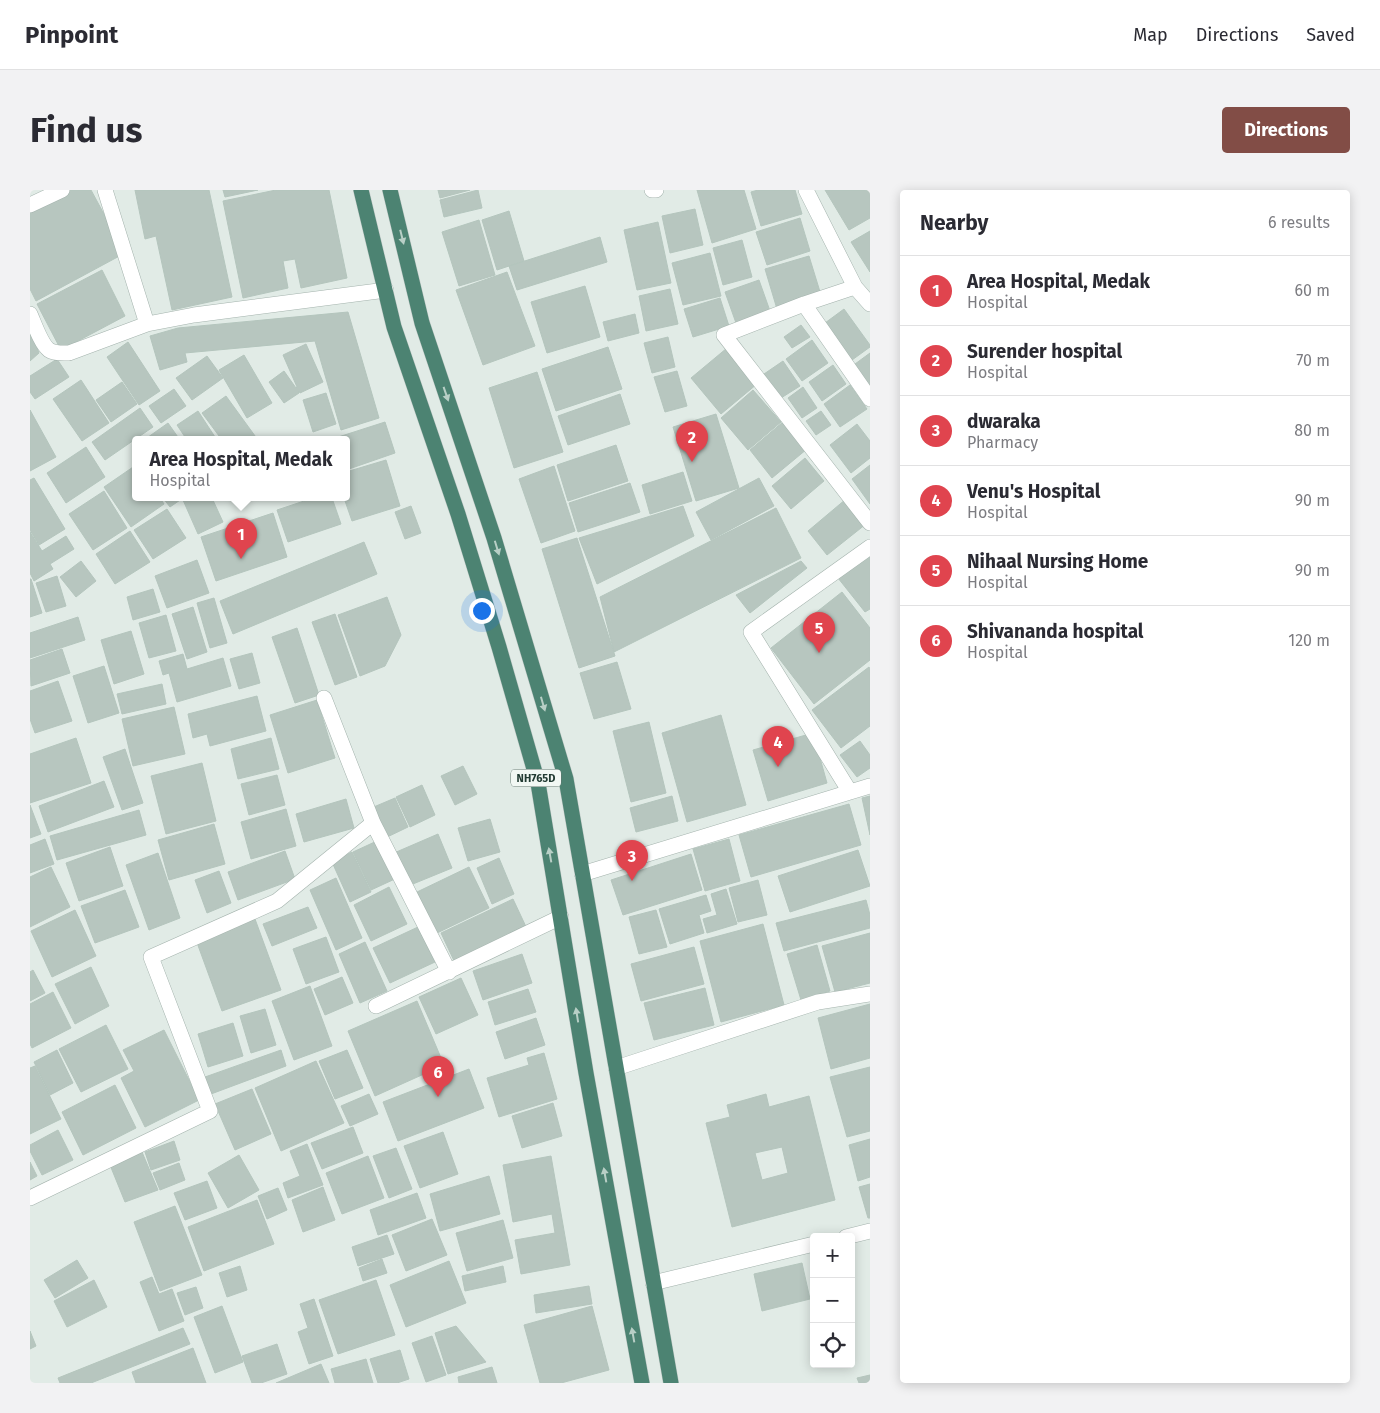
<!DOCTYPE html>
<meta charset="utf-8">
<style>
:root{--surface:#fff;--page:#f2f2f3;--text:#2b2b33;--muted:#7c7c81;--line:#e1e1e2;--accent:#824d46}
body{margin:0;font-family:"Fira Sans",sans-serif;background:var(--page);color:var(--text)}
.controls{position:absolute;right:15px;bottom:15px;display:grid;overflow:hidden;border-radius:5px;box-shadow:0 2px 12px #0003}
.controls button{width:45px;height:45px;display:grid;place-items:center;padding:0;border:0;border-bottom:1px solid var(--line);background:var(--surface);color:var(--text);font:25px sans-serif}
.you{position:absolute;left:451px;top:420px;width:18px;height:18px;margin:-12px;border:4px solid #fff;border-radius:50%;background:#1a73e8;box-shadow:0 0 0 8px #1a73e833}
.badge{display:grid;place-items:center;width:32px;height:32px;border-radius:50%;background:var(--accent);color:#fff;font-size:16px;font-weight:700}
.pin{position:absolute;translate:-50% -41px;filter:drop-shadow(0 1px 2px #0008)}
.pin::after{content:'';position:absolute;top:26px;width:18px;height:15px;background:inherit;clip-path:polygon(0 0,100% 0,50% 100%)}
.popup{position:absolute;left:102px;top:246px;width:218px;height:65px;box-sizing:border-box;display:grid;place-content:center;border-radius:5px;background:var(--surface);filter:drop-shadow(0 1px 4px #0005);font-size:16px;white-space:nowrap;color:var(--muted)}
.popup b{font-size:19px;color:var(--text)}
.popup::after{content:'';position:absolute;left:50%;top:100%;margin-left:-10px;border:10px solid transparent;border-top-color:var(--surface)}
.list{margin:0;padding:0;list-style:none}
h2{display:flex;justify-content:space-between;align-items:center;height:65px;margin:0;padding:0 20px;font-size:21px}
h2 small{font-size:16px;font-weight:400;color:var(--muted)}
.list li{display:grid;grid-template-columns:32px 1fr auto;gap:15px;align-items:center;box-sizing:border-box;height:70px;padding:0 20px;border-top:1px solid var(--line)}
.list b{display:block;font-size:19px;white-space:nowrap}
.list p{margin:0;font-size:16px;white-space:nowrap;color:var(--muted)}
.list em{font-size:16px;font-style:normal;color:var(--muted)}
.icon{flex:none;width:28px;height:28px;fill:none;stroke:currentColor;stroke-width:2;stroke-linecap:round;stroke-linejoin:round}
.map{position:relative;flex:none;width:840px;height:1193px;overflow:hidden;border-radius:5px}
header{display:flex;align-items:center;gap:30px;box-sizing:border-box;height:70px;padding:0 25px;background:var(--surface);border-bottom:1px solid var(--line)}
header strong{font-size:24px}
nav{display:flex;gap:28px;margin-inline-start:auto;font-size:18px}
.intro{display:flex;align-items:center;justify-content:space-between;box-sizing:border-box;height:120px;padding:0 30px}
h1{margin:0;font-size:35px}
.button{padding:12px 22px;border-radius:5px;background:var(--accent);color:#fff;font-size:18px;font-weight:700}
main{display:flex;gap:30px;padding:0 30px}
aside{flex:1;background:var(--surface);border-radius:5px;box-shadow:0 2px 12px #0003}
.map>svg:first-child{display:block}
</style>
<header>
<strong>Pinpoint</strong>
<nav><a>Map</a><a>Directions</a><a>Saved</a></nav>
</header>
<div class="intro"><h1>Find us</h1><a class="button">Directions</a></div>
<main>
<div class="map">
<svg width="840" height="1193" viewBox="0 0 840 1193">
<rect width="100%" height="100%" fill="#e1ebe6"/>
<path fill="#b7c6bf" stroke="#b4c5bd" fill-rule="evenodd" d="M39,0h22l34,63 -89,48 -6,-12v-78z
M105,0h74l23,107 -60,13 -16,-74 -11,3z
M193,0h35l-33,7z
M246,0h53l18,88 -46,10 -6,-29 -12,2 5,27 -45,10 -20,-97z
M408,0h32l-30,8z
M448,0l4,18 -38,9 -4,-17z
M667,0h47l12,39 -44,14z
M728,0h37l7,24 -41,12 -10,-34z
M795,0h45v28l-21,12z
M665,19l8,36 -33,8 -8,-37z
M479,21l15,50 -27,9 -15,-50z
M770,28l10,33 -43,14 -11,-33z
M449,30l16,55 -36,11 -17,-54z
M628,32l13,61 -34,7 -13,-60z
M840,41v41l-19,-30z
M570,47l7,25 -90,28 -8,-24z
M712,50l10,37 -29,8 -10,-37z
M680,63l11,43 -38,9 -11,-42z
M779,66l12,39 -44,14 -12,-40z
M72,80l23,46 -64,34 -24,-46z
M477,82l28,74 -52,19 -27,-75z
M729,90l11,31 -34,12 -11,-31z
M555,96l15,51 -53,16 -16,-51z
M640,99l8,35 -32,7 -7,-35z
M690,108l9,28 -36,11 -9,-28z
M814,119l26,36v2l-18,13 -27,-37z
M318,122l31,106 -38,12 -26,-89 -130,12 2,9 -27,8 -10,-34 28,-8z
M605,124l4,19 -31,8 -5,-19z
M771,135l9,12 -18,11 -8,-11z
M0,141l9,22 -9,8z
M638,147l7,30 -23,6 -8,-30z
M782,150l16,23 -26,18 -16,-22z
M98,152l32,49 -21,14 -32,-48z
M276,154l17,38 -23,11 -1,-2v2l-15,10 -15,-21 15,-11 12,17 1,-1 -14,-32z
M578,157l14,42 -66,22 -14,-42z
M697,158l30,36 -36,30 -30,-36z
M840,163v32l-15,-21z
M214,165l28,48 -25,15 -28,-48z
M177,166l16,22 -31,22 -16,-22z
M27,169l12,18 -34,22 -5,-7v-16z
M753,171l17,25 -19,12 -17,-24z
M803,175l13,19 -24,17 -13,-19z
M647,181l10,35 -22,6 -11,-35z
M507,182l26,80 -49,16 -25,-80z
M51,190l28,43 -27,18 -29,-42z
M92,192l15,22 -26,18 -15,-22z
M820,195l17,24 -27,18 -16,-23z
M773,197l14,21 -15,10 -14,-20z
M144,199l12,17 -25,17 -12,-17z
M723,200l28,32 -33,28 -27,-32z
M296,203l10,31 -23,8 -10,-32z
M590,204l10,30 -62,21 -10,-29z
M196,206l32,44h-36l-20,-27z
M110,218l13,19 -48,33 -13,-18z
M0,220l26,47 -26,14z
M168,221l19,29h-30l-10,-15z
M791,221l10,14 -15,10 -10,-14z
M686,224l23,74 -43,13 -23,-74z
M754,231l23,28 -35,29 -22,-28z
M355,232l10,31 -49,17v-30h-17z
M138,233l12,17h-36z
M827,234l13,17v17l-19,15 -21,-28z
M586,255l12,36 -60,20 -11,-36z
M56,257l19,30 -39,26 -19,-30z
M775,268l19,23 -33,28 -19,-23z
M356,270l14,46 -48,15 -8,-23h2v-26z
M106,275v33h24l4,6 -33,23 -27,-40z
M840,275v39l-18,-25z
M524,276l21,65 -34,12 -22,-64z
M653,282l9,29 -42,13 -8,-29z
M4,288l31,51 -26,16 -9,-15v-50z
M729,288l15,28 -63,34 -15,-28z
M600,293l10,29 -62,20 -9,-29z
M74,301l23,37 -34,22 -24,-36z
M133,308h20l-13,9z
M158,308h24l11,24 -25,12 -15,-34z
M283,308h19l9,26 -53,18 -11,-32z
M816,309l20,25 -39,31 -19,-24z
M381,316l10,27 -16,6 -10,-27z
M653,316l11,30 -97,48 -18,-46z
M746,318l25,50 -187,94 -14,-55z
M137,319l19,29 -33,21 -19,-29z
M243,323l14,44 -71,24 -15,-44z
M100,341l20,31 -35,22 -19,-30z
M0,342l12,19 24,-15 8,13 -24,15 3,5 -19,12 -4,-8z
M547,348l38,118 -36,12 -37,-119z
M334,352l13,32 -144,60 -13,-33z
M840,364v55l-5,3 -27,-34z
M167,370l12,33 -42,15 -12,-32z
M51,371l15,20 -20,16 -16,-20z
M771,371l6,7 -57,45 -14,-18z
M27,386l9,30 -20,6 -10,-29z
M0,389h1l11,34 -12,4z
M123,399l7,23 -27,8 -6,-23z
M812,402l28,36v32l-56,44 -43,-56z
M357,407l14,38 -16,31 -25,10 -22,-61z
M184,408l13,45 -17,5 -13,-45z
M163,417l14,45 -20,7 -15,-45z
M305,424l22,63 -22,8 -23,-63z
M136,425l10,36 -27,7 -10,-35z
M48,427l7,23 -55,18v-25z
M267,438l22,67 -24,8 -23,-66z
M101,441l13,43 -30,10 -13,-44z
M32,459l8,24 -39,13 -1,-26z
M222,463l8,30 -21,6 -9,-30z
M153,464l4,15 36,-11 8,28 -54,16 -8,-29 -6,2 -4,-14z
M587,472l14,47 -37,10 -14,-46z
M74,476l15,47 -31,10 -15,-47z
M839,477l1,2v57l-29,22 -29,-38z
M28,491l14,40 -37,12 -5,-14v-28z
M132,494l4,20 -44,10 -5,-20z
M227,506l9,35 -56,15 -3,-12 -14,4 -5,-24z
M287,510l18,58 -47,15 -18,-58z
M144,517l11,47 -52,12 -11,-47z
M691,525l25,90 -59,17 -25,-89z
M619,532l17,71 -35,9 -18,-71z
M783,543l14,50 -59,18 -15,-51z
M46,548l15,45 -61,20v-49z
M241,548l8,31 -41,10 -7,-30z
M830,551l10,14v13l-13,9 -17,-22z
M95,559l18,54 -21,7 -19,-53z
M172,573l14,58 -50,13 -15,-58z
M433,576l14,28 -22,11 -14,-29z
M247,585l8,30 -36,10 -8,-31z
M74,591l10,26 -66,25 -9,-26z
M392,595l13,30 -25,12 -14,-30z
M642,606l6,25 -42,11 -6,-24z
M840,606v39l-8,-37z
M365,608l13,29 -25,12 -14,-30z
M316,609l8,29 -50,14 -8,-28z
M819,614l12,41 -110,32 -12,-42z
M0,615l11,29 -11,4z
M256,619l10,37 -45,13 -10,-37z
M109,620l7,25 -89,25 -7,-24z
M460,629l10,33 -32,9 -10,-33z
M184,634l11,40 -56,16 -11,-40z
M408,644l14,34 -44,18 -14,-33z
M15,649l9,25 -24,9v-28z
M699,649l11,42 -35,10 -12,-42z
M349,650l18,38 -26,12 -18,-38z
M80,657l13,39 -44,15 -13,-38z
M828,660l12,36 -80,26 -12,-36z
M255,661l10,28 -57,21 -10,-28z
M322,662l19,40 -21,10 -18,-40z
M128,663l22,65 -31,12 -23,-65z
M661,664l11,36 -79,25 -12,-35z
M469,668l15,36 -22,10 -15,-36z
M21,677l19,40 -40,20v-50z
M439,677l20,41 -52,25 -20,-41z
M189,681l12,32 -24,10 -12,-33z
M306,688l26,60 -26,12 -26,-60z
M728,690l9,35 -29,7 -9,-34z
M359,697l18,37 -36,17 -17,-36z
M696,699l11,35 -30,9 -4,-14 14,-4 -6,-21z
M95,700l14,37 -44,16 -14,-37z
M676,705l5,16 -12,4 5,18 -34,11 -11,-35z
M483,709l15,32 -72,34 -15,-32z
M836,710l4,15v13l-86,23 -8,-28z
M278,717l9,21 -45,18 -9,-22z
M45,720l21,46 -44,21 -21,-46z
M626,720l11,37 -28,7 -10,-37z
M225,729l26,71 -59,21 -26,-71z
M733,734l21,81 -63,17 -21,-81z
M388,737l17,35 -45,21 -17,-35z
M840,743v50l-35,9 -13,-46z
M296,747l13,35 -33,12 -13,-35z
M335,752l22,49 -27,12 -21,-49z
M787,755l13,46 -29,9 -14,-46z
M664,757l10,37 -63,17 -10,-37z
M492,764l10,29 -49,17 -10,-29z
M61,777l18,39 -34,18 -20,-40z
M3,780l12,23 -15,8v-29z
M312,787l11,26 -28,12 -11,-26z
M431,788l17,37 -42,19 -17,-37z
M280,796l22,60 -38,14 -22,-59z
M675,798l9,37 -60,15 -10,-37z
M498,799l8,23 -41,13 -7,-23z
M23,802l18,36 -39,20 -2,-4v-40z
M387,811l27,64 -69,31 -27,-65z
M840,814v54l-39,11 -13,-51z
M235,819l11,36 -25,8 -11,-37z
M506,828l9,27 -40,14 -9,-27z
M203,833l10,33 -35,11 -10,-33z
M76,835l22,44 -47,23 -22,-43z
M134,840l35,70 -54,27 -24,-49 13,-7 -11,-21z
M27,860l16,33 -23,12 -16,-33z
M251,860l5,16 -75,28 -6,-17z
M317,860l16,38 -28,11 -16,-38z
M514,863l13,46 -58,18 -12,-39 42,-13 -2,-7z
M286,871l28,62 -63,28 -26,-63z
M5,876l26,53 -31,15v-66z
M840,877v64l-23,6 -17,-60z
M439,879l15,39 -86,33 -15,-39z
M85,895l21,43 -53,27 -21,-43z
M222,899l19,45 -36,16 -20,-46z
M339,904l9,20 -28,12 -9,-20z
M736,904l3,13 40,-11 26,104 -103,27 -26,-104 24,-6 -3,-12zM752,957l6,26 -26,7 -7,-27z
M523,913l9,33 -40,12 -10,-32z
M323,937l10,26 -41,16 -11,-26z
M28,940l15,30 -31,15 -12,-24v-6z
M413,942l15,42 -38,14 -16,-42z
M840,949v38l-12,4 -9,-36z
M144,951l6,19 -29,10 -6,-18z
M277,954l16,41 -35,13 -5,-15 17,-7 -10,-25z
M366,958l16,41 -23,9 -16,-42z
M112,962l16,38 -33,12 -15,-37z
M209,965l20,35 -31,18 -20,-35z
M338,966l16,42 -42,16 -16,-41z
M521,966l19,109 -49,9 -6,-34 40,-7 -3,-19 -39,8 -10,-57z
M0,972l7,14 -7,4z
M149,973l6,17 -25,10 -7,-17z
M459,986l11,38 -60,17 -10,-37z
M177,991l10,27 -32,12 -11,-27z
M840,994v34h-2l-9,-31z
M293,997l12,33 -32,12 -11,-32z
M248,998l9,22 -20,9 -9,-23z
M387,1003l9,25 -48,17 -8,-25z
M227,1010l17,44 -70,27 -16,-44z
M145,1016l27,69 -42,16 -26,-69z
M402,1029l15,36 -41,16 -14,-36z
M473,1030l10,38 -46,13 -11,-38z
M357,1045l7,19 -36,12 -6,-19z
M352,1069l5,14 -24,8 -4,-13z
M47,1070l11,18 -33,20 -11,-18z
M419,1071l17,42 -60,24 -16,-42z
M772,1073l8,36 -48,12 -8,-37z
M210,1076l7,24 -20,7 -8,-24z
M473,1076l3,16 -41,9 -3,-15z
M122,1087l7,17 13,-5 12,32 -25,10 -19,-49z
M64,1090l13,27 -40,20 -13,-26z
M346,1090l19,55 -57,19 -19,-54z
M559,1096l3,18 -56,9 -2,-18z
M166,1097l7,21 -18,7 -8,-22z
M284,1109l19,57 -24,8 -11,-32 10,-4 -8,-24z
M192,1116l21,56 -28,11 -21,-56z
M562,1116l17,64 -48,13h-21l-16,-58z
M426,1136l30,36 -38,12 -13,-41z
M153,1138l7,16 -99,39h-31l-2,-5z
M0,1141l6,15 -6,3z
M402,1146l14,39 -20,7 -14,-39z
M247,1154l10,30 -26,9h-9l-10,-27z
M163,1158l13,35h-70l-4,-11z
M370,1160l9,29 -12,4h-19l-8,-24z
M336,1169l7,24h-38l-4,-14z
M291,1174l8,19h-53z
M462,1177l5,16h-38l-1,-6z
M840,1185v8h-11l-2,-5z"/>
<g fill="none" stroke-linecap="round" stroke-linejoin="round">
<defs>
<path id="minor" d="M75,0l42,134
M622,0h4
M776,0l49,97 15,17
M0,15l32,-15
M825,97l-51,17 -80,31 146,188
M774,114l66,95
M0,124c4,9 11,30 19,36 6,4 14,3 20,3l78,-29 47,-9 192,-25
M294,508l49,125 76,149
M820,602l-99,-160 119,-85
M552,684l288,-88
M346,816l185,-89
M586,878l202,-66 52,-8
M0,1008l180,-87 -59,-154 126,-56 96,-78
M816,1047l24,-6
M623,1093l161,-39"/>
<path id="trunk" d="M331,0l33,137 64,187 41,133 39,136 48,290 56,310
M360,0l32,133 72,215 72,241 105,604"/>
</defs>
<use href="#minor" stroke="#a4b3ad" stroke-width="16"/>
<use href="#trunk" stroke="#c1c8c6" stroke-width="16"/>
<use href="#minor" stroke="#fff" stroke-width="15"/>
<use href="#trunk" stroke="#4c8372" stroke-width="15"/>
</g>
<defs><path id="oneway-solid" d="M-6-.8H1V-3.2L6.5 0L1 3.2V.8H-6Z" transform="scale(1.25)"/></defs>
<g fill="#b8cfc6">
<use href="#oneway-solid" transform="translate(372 47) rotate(76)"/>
<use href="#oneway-solid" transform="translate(416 204) rotate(71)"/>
<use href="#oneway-solid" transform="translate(467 358) rotate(73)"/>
<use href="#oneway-solid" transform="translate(513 514) rotate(74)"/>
<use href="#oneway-solid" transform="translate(520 665) rotate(-100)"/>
<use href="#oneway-solid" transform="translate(547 825) rotate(-99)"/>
<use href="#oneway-solid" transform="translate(575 985) rotate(-100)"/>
<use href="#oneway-solid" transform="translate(603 1145) rotate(-100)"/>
</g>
<g text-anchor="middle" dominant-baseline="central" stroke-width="4" stroke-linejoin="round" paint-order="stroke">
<rect fill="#f2f8f4" stroke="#60746d" stroke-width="1" x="481" y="579.5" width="50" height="17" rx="4"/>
<g font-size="11" font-weight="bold" fill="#223b33">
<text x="506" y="588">NH765D</text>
</g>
</g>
</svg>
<div class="controls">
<button>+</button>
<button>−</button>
<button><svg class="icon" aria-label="locate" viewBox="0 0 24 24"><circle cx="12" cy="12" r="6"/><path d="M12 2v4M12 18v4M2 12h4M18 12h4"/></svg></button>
</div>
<div class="you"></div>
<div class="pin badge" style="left:211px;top:369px;background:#e0444e">1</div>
<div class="popup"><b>Area Hospital, Medak</b>Hospital</div>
<div class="pin badge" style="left:662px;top:272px;background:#e0444e">2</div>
<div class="pin badge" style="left:602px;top:691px;background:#e0444e">3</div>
<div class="pin badge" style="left:748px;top:577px;background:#e0444e">4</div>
<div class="pin badge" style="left:789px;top:463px;background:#e0444e">5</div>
<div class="pin badge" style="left:408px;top:907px;background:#e0444e">6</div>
</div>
<aside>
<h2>Nearby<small>6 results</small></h2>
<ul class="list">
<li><span class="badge" style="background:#e0444e">1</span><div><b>Area Hospital, Medak</b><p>Hospital</p></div><em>60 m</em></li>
<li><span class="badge" style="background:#e0444e">2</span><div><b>Surender hospital</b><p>Hospital</p></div><em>70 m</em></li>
<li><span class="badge" style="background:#e0444e">3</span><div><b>dwaraka</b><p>Pharmacy</p></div><em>80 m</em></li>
<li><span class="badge" style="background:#e0444e">4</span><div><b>Venu's Hospital</b><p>Hospital</p></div><em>90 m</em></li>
<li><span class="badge" style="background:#e0444e">5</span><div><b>Nihaal Nursing Home</b><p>Hospital</p></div><em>90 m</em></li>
<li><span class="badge" style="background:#e0444e">6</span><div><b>Shivananda hospital</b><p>Hospital</p></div><em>120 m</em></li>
</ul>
</aside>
</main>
